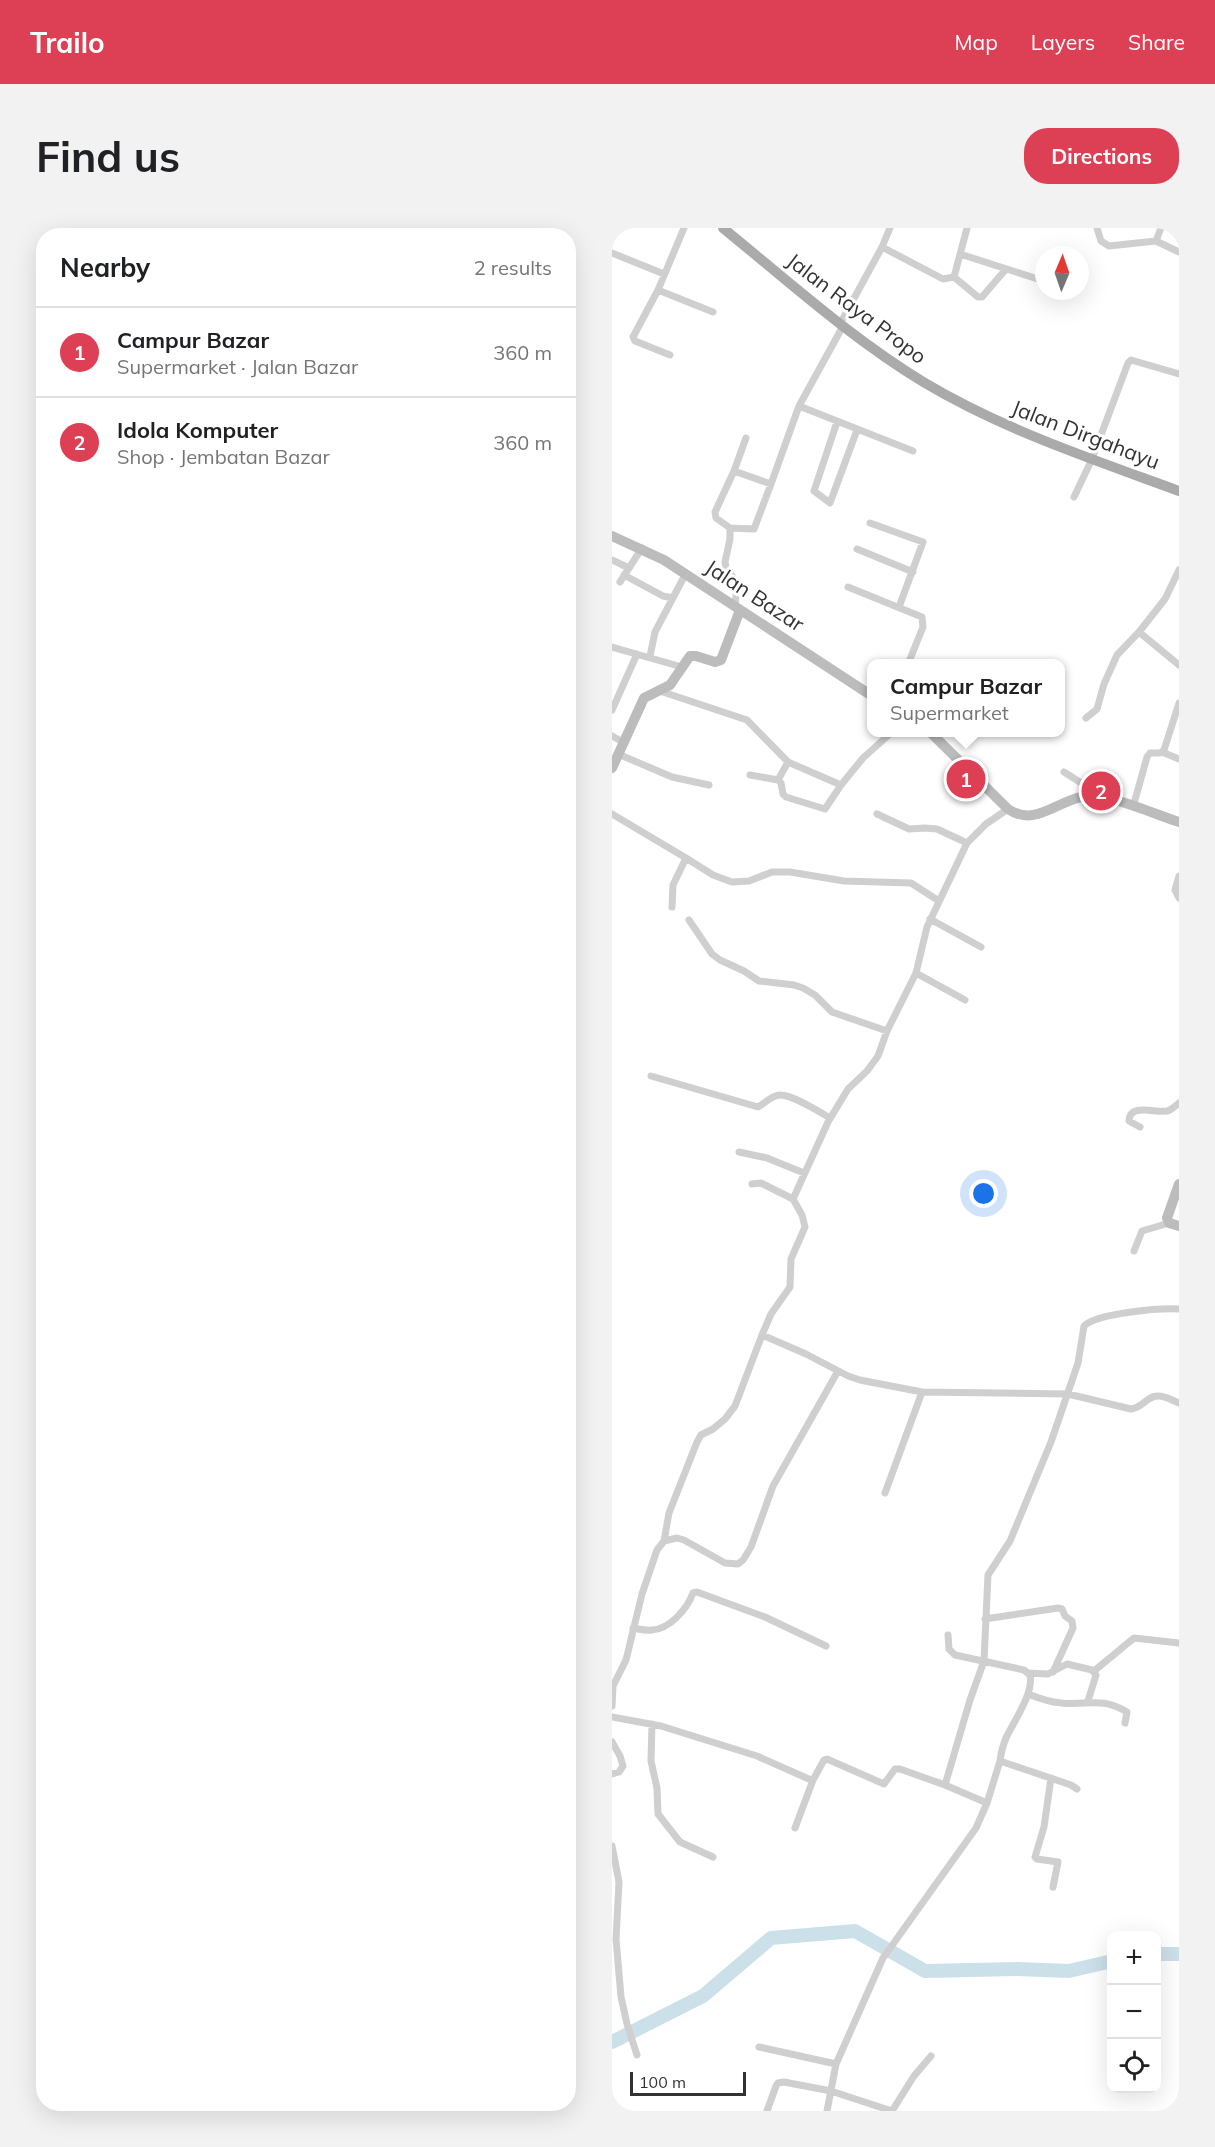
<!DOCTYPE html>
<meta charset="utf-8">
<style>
:root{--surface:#fff;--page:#f2f2f2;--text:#202124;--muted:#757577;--line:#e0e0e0;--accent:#dd3f54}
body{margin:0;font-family:Mulish,sans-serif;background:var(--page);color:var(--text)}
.controls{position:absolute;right:18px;bottom:18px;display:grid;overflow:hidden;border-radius:12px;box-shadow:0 6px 24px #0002}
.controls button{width:54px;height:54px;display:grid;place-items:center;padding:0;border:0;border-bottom:2px solid var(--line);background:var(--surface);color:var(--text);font:30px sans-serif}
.compass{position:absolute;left:423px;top:18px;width:54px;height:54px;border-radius:50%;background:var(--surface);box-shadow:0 6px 24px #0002;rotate:2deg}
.scale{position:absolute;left:18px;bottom:15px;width:116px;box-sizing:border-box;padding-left:6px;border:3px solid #323232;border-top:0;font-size:16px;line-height:21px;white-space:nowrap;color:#323232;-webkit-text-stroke:4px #fff;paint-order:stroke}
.you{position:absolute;left:372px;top:966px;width:21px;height:21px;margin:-15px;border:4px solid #fff;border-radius:50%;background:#1a73e8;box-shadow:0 0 0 9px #1a73e833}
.badge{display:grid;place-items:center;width:39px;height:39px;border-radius:50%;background:var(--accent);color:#fff;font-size:20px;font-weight:700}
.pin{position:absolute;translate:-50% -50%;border:3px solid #fff;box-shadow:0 2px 6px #0006}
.popup{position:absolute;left:255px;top:431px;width:198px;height:78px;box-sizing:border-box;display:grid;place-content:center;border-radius:12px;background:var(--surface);filter:drop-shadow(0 2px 4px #0005);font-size:20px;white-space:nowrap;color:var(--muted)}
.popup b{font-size:22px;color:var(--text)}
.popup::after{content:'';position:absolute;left:50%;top:100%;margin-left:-12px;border:12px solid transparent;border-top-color:var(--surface)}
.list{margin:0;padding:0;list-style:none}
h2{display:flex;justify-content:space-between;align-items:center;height:78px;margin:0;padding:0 24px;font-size:26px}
h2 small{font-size:20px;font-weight:400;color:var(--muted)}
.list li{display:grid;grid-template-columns:39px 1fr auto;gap:18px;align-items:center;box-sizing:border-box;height:90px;padding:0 24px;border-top:2px solid var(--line)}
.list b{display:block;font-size:22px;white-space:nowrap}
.list p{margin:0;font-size:20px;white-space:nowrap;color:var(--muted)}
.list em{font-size:20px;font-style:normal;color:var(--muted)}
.icon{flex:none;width:33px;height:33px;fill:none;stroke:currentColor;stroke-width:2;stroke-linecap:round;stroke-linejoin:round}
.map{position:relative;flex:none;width:567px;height:1883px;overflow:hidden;border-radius:24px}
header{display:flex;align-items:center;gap:36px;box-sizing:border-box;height:84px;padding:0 30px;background:var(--accent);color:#fff}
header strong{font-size:28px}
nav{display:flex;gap:33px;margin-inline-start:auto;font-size:21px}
.intro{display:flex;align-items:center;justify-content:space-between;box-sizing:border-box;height:144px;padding:0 36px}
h1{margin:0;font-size:42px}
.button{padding:15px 27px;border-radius:24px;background:var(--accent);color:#fff;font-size:21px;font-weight:700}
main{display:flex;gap:36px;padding:0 36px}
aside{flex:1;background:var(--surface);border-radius:24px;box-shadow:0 6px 24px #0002}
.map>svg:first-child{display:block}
</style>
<header>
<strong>Trailo</strong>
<nav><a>Map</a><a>Layers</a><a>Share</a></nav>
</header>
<div class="intro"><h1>Find us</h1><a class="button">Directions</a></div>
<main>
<aside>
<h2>Nearby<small>2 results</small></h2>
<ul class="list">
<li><span class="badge">1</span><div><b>Campur Bazar</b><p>Supermarket · Jalan Bazar</p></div><em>360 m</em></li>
<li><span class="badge">2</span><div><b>Idola Komputer</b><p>Shop · Jembatan Bazar</p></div><em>360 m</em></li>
</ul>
</aside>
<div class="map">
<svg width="567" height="1883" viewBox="0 0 567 1883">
<rect width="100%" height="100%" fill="#fff"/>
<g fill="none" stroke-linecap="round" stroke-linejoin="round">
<path stroke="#cce0ea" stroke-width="14" d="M544,1726h23
M0,1814l91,-46 68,-58 84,-7 70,40 92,-2 52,2 43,-10"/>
<path stroke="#cfcfcf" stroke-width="7" d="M485,0l4,13 8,5 47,-5
M549,0l-5,13 23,11
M270,19l61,32 11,-2 13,-49
M0,25l52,21
M348,26l84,27
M342,49l24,20h4l24,-28
M46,62l55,22
M228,96l42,-77 8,-19
M58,127l-35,-14 -2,-4 25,-47 26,-62
M187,178l114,45
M225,194l-23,69 16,12 27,-73
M134,210l-12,33 -19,41 1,6 14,10 24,1 17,-45
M122,243l37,13 28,-78 44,-80
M462,269l18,-38 36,-96 3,-3 48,14
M258,295l53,19 -24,65
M118,300v11l-5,23 1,5 11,16 -2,24
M245,321l56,23
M0,332l17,8
M12,347l39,21 10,2
M8,354l22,-34
M236,359l74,30 1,10 -15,37
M527,404l40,33
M0,419l70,20
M38,428l5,-24 31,-59
M48,463l87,29 41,42 53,23
M0,482l25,-56
M474,490l11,-9 7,-25 13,-29 22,-23 26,-33 14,-29
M0,508l11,6
M550,524l17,7
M6,526l54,23 37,8
M452,544l36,23
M138,547l28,5 3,3 2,11 3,3 39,12 16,-24 22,-27 29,-26
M166,552l10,-18
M521,579l14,-50 3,-4h10l4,-3 15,-47
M396,581l-22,15 -19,19 -40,84 -11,46 -29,58 -9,25 -11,15 -19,18 -20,33 -35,77 9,16 3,12 -14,32 -1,28 -19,27 -9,21 44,19 42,22 12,4 62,12 146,2 63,15c12,-1 16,-14 28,-13 7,0 14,5 20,7
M0,586l74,44 -13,27 -1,22
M265,586l32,15 16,-1 12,1 30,14
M74,630l27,17 19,7 17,-1 23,-9h18l54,9 67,2 28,18
M567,648l-4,14 4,8
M318,691l51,28
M77,692l23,34 8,6 24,11 15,10 35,4 9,3 12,7 17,17 55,19
M304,745l49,27
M39,848l107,31c7,-4 14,-12 22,-12 13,0 38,16 50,23
M528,899l-11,-6c0,-18 26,-8 38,-10 5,-1 8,-5 12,-8
M127,924l28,6 37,15
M140,956l9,-1 32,16
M522,1023l8,-20 27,-8
M273,1265l37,-101
M52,1313l5,-28 28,-71 4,-7 12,-6 12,-10 10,-13 27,-71
M373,1391l73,-11 4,1 3,7 7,5 1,7 -20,44
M21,1400c6,1 13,3 19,2 18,-1 35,-21 41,-37l4,-1 68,25 61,29
M336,1407l1,14 6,6 69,15 6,5c4,18 -16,46 -24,63 -3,7 -5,15 -6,23l71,24 6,4
M482,1443l40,-33 45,5
M416,1445l20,1 19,-10 25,6 4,5 -8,26
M416,1466c10,4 22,8 33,9 27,3 39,-7 66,9l-2,11
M0,1478l1,-20 13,-26 16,-66 15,-44 7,-9 13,-3 7,2 41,23 13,1 5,-4 8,-13 22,-61 65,-115
M0,1489l49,9 96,30 54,24h2l11,-20 3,-1 57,25 11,-15h5l45,16 42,18
M40,1496l-1,37 6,27 1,26 22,28 33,15
M0,1514l8,14 3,10 -4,6 -7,2
M439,1550l-7,49 -9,30 2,2 21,3 -5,25
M333,1557l25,-85 14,-39 4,-86 22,-34 41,-99 27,-79 6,-37c13,-13 76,-18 95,-17
M183,1600l18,-48
M0,1618l7,36 -3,57 5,58 6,27 10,31
M147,1819l77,17 47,-106 93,-130 11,-25 13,-42
M155,1883l9,-25 2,-3 6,-1 47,9 61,20
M215,1883l9,-47
M280,1883l22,-35 17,-20"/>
<path stroke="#bcbcbc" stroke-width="10" d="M0,308l52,24 208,136
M318,504l78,77c27,19 51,-10 78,-13 22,-3 70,19 93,26
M0,540l32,-70 26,-13 20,-29h6l19,6 6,-2 19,-50
M567,956l-12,34 2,5 10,3"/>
<path stroke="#aaa" stroke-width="10" d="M111,0c65,53 129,111 202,155 79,47 167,76 254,108"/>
</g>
<g text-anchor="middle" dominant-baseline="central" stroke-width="6" stroke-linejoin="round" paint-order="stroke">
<g font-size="21" fill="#323232" stroke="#fff">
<text transform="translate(245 80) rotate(37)">Jalan Raya Propo</text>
<text transform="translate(474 206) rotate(21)">Jalan Dirgahayu</text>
<text transform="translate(143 367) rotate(33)">Jalan Bazar</text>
</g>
</g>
</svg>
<div class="controls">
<button>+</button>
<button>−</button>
<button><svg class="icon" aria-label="locate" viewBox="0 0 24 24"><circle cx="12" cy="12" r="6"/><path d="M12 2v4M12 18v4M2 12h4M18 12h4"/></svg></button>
</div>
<svg class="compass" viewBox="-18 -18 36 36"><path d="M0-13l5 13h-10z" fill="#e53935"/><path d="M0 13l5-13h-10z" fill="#757577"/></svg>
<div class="scale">100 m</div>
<div class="you"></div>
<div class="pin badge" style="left:354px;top:551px">1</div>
<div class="popup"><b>Campur Bazar</b>Supermarket</div>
<div class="pin badge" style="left:489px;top:563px">2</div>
</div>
</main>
